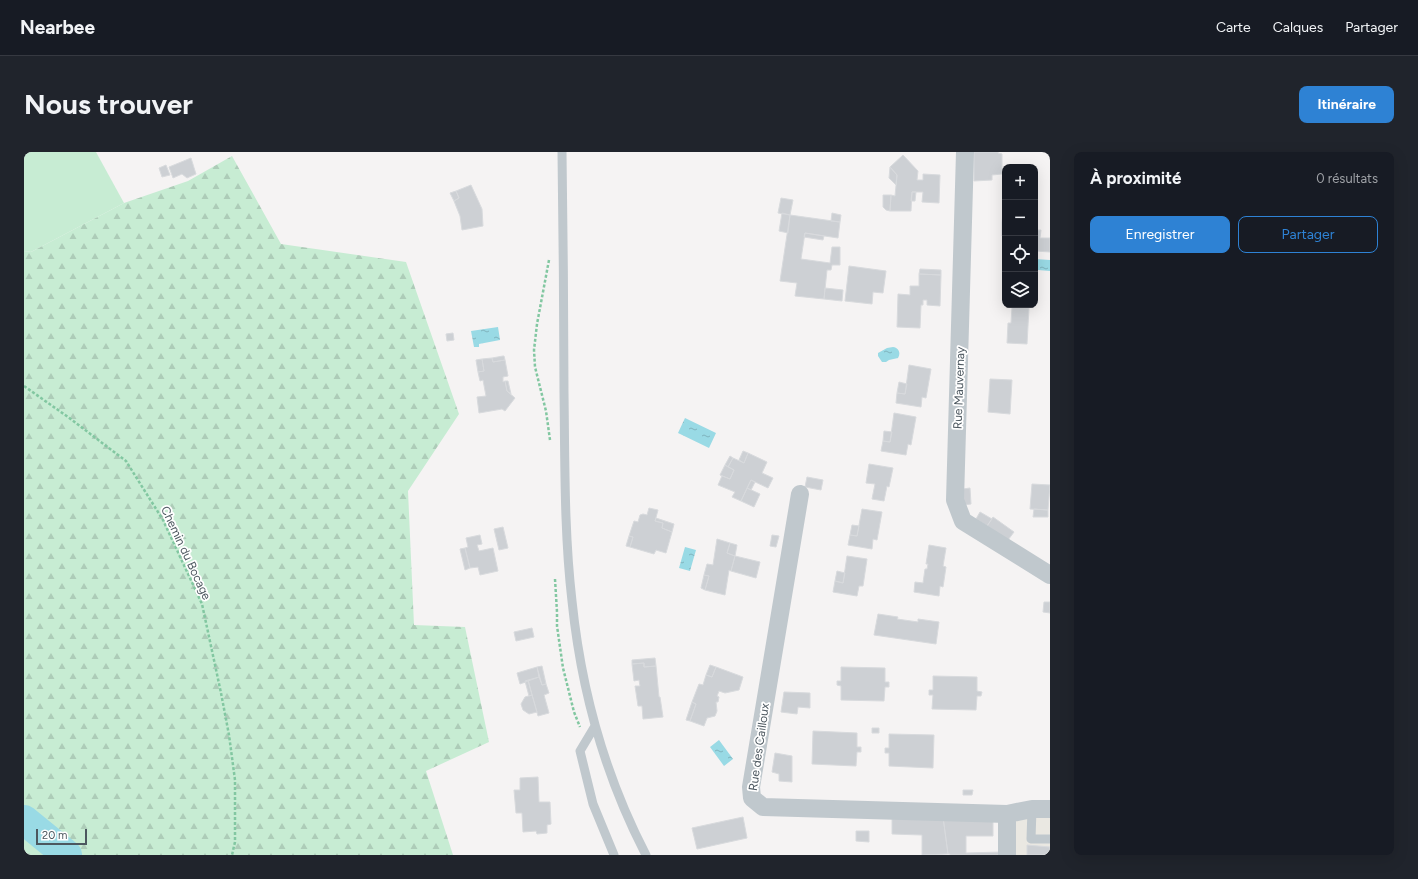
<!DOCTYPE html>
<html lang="fr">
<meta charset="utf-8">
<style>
:root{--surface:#171b24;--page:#20242c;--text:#f1f3f6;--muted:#9ea1a6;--line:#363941;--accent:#2e82d4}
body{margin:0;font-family:Figtree,sans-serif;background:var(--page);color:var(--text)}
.controls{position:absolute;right:12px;top:12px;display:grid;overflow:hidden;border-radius:8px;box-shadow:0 4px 16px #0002}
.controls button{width:36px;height:36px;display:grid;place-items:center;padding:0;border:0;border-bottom:1px solid var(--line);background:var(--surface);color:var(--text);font:20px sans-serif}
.scale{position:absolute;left:12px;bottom:10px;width:51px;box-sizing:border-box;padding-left:4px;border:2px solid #4c575f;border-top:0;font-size:11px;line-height:14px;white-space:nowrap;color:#4c575f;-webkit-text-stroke:3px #fff;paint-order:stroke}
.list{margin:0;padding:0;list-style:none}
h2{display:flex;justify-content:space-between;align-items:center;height:52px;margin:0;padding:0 16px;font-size:17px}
h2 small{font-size:13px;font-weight:400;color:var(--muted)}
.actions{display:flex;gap:8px;padding:12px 16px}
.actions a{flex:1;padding:9px 0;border:1px solid var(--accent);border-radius:8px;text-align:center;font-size:14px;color:var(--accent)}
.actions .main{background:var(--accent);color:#fff}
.icon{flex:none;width:22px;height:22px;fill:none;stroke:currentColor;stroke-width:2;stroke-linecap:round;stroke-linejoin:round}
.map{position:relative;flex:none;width:1026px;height:703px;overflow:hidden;border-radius:8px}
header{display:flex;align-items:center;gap:24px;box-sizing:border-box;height:56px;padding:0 20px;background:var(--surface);border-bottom:1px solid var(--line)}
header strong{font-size:19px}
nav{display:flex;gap:22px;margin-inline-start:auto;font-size:14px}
.intro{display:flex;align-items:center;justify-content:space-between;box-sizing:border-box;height:96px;padding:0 24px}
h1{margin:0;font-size:28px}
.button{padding:10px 18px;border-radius:8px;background:var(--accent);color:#fff;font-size:14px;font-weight:700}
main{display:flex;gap:24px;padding:0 24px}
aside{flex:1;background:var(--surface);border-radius:8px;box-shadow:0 4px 16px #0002}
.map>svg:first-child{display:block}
</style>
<header>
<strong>Nearbee</strong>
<nav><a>Carte</a><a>Calques</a><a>Partager</a></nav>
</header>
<div class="intro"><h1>Nous trouver</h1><a class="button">Itinéraire</a></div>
<main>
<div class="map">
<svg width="1026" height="703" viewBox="0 0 1026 703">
<defs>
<pattern id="forest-firs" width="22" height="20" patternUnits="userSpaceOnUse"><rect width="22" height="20" fill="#c7ecd3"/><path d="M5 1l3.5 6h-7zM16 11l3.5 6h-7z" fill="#adccb8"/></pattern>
<pattern id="water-ripples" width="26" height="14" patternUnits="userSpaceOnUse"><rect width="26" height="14" fill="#99dae5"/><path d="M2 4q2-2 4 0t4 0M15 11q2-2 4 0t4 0" fill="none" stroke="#7fb4bd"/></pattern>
</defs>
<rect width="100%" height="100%" fill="#f5f3f3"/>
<path fill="#eae8e2" d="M988,664l38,2v37h-38z"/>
<path fill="#c7ecd3" d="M0,0h72l28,51 -93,49 -7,-1z"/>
<path fill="url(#forest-firs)" d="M208,4l49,88 125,18 53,152 -51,77 6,134 51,2 24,115 -63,29 27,84h-429v-604l7,1 93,-49 64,-22z"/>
<path fill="url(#water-ripples)" d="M1011,107l15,1v11l-12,-1 -3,2z
M474,175l2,13 -21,4v3h-5l-3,-16z
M869,195c6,1 8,6 5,11l-9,2 -3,2h-4l-4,-6v-3l9,-5z
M661,266l31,15 -7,15 -31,-15z
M661,395l11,3 -6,21 -11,-3z
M695,588l14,19 -9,7 -14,-19z"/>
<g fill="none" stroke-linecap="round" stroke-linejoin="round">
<path stroke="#99dae5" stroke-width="30" d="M0,668l43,35"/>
</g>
<path fill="#cdd0d4" stroke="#d8dadd" d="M950,0h24v1l4,1v20l-10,1v5l-18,1z
M879,3l15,16 -1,9h6v-6l17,1 -1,28 -17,-1 1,-10h-11l-1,19h-21l1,-16 4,1 2,-21 -7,-8z
M167,6l5,16 -9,4 -5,-4 -9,4 -4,-11z
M142,13l4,10 -8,2 -3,-9z
M866,15l7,8 -1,10 -7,-7z
M447,33l11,24 1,17 -21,4 -2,-14 -6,-15 5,-3 -3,-7z
M432,39l3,7 -5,3 -4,-8z
M888,40h4l-1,9h-4z
M859,43h8l-1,16 -4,-1 -3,-3z
M757,46l12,2 -3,15 -12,-2z
M979,59h2v12h-3z
M758,61l8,2 -2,18 -9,-2z
M808,61l9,2 -1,7 -9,-1z
M766,63l50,7 -2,16 -33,-5 -4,26 29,4 2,-16h8v18h-8l-1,5h-4l-3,29 -29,-3 2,-13 -17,-2z
M1011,65l1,1 -1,12h6l-1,8h10v14l-15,-1z
M978,71h3v13h-3z
M781,81l19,3 -1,4 -19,-3z
M825,114l37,5 -3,22 -10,-1 -1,12 -27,-3z
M896,117l21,1v5l-22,-1z
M895,122l22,1 -1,31 -13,-1v-5h-4v5h-2l-1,23 -23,-1 1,-33 12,1v-9h9z
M801,136l18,2 -1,11 -18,-2z
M988,155l17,1 -2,36 -20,-1 1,-20h3z
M429,181l1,7 -7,1 -1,-7z
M479,204h1l1,4 -12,2 -1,-4z
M468,206l1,4 12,-2 3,16 -5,1v5l2,-1 2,10 8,7 -10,13 -3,-2 -23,4 -2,-16 9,-1 -3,-16 -3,1 -2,-9 6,-1 -2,-12z
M458,207l2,12 -6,1 -2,-12z
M885,213l22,4 -5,29 -4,-1 -1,10 -25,-4 1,-10 8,1z
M966,227l22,1 -2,34 -22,-2z
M481,229h3l3,13 -4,-3z
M875,230l8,2 -2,10 -8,-1z
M870,261l22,4 -5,28 -3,-1 -2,11 -25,-4 2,-10 7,1z
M860,279l8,1 -2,10 -7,-1z
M719,299l5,2 -4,10 -5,-3z
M724,301l19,9 -5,11 11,5 -5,10 -17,-8 -10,21 -9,-4 3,-5 -17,-7 4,-9 8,3 4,-9 -6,-3 5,-9 11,5z
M706,304l3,2 -5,9 -3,-2z
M845,312l24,4 -4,19 -2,-1 -3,15 -12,-2 3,-15 -9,-1z
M701,313l9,5 -4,9 -10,-4z
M783,325l16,3 -2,10 -16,-3z
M727,328l4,2 -4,8 -4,-2z
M1008,332l18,1 -2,25 -18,-1z
M723,336l13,6 -6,13 -13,-6z
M946,336l1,16 -7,1 -1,-16z
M625,356l9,2 -3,11 8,2 -1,5 10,4 -6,21 -10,-3 -2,4 -24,-7 3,-10 -4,-1 5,-15 4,1 2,-7 3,-1 4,1z
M838,357l20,3 -5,28 -4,-1 -1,10 -24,-4 2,-10 7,1z
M1010,357l14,1v7h-15z
M956,360l12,7 -5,7 -11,-7z
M969,365l21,15 -6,8 -21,-14z
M632,366l18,6 -2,8 -10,-4 1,-5 -8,-2z
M828,373l7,1 -2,10 -7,-1z
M479,375l5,21 -9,2 -5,-21z
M456,383l2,9 -5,1 2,6 14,-3 5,23 -18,4 -2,-8 -8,1 -5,-20 3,-1 -2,-9z
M748,383l7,1 -3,11 -6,-1z
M605,384l4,1 -3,10 -4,-1z
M693,387l13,4 -3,10 8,3 -4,15 -2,-1 -4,25 -20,-5 4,-14 -5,-1 3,-11 6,1z
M706,391l7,2 -2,11 -8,-3z
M905,393l17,3 -3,18 3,1 -3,20 -3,-1 -1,10 -25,-4 1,-10 8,1 2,-14h2l1,-5h-2z
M441,396l5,20 -5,2 -5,-21z
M711,404l25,6 -4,16 -25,-7z
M823,404l20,3 -4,27h-4l-2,10 -24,-4 2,-11 8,2z
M813,419l8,2 -2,10 -8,-2z
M680,423l5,1 -4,14 -4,-2z
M1020,450h6v11l-7,-1z
M854,462l20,3 -1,2 21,3v-3l21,3 -3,22 -62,-9z
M508,476l2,9 -18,4 -2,-9z
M631,506l1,8 -12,1v-4l-12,1v-4z
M620,511v4l12,-1 3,31h1l3,20 -20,2 -1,-13h-4l-3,-20h5l-1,-6 -5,1 -2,-17z
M686,513l6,2 -4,10 -6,-2z
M518,514l4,18 -4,1 -5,-18z
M513,515l2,10 -19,7 -3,-11z
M692,515l27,10 -4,13 -14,3 -6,-2 -2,5 2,1 -1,5h-2l1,9 -2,5 -8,2 -3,8 -14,-5 6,-17 -4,-2 7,-18 4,1 3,-10 6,2z
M817,515l44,1v14h4v5h-4l-1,14 -43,-1v-14l-4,-1v-4h4z
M909,524l44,1v14l5,1 -1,4h-4l-1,14 -44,-1 1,-14h-4v-5h4z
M515,525l3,8 4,-1 3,9 -5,2 5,18 -11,3 -10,-36z
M504,528l4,15 -3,1 -4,-15z
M760,540l26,1v15l-12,-1 -1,7 -16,-2z
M508,543l5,17 -8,2 -6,-4 -2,-6 4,-7z
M668,550l4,2 -6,17 -4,-1z
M848,576h7v5h-7z
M789,579l44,2v14h4v5h-4l-1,14 -44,-2z
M865,582l45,1 -1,33 -44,-2v-13h-4v-5h4z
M751,601l17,3v26l-13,-1v-7l-7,-2z
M514,625l1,25h11l1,22 -4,1v8l-10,1 -1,-3 -13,1 -1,-19h-6l-2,-23h6v-12z
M939,638h10l-1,5h-9z
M719,665l4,21 -50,11 -5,-21z
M868,665h51l5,37 -26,1v-20l-30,-1z
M919,665h50v19h-27v17l36,-1v3h-52v-1h-2z
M832,679h13v11l-13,-1z
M1003,693l23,2v8h-23z"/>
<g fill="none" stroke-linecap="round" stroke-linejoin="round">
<path stroke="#82c7a1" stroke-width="2.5" stroke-dasharray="3 2" stroke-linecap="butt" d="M525,108l-12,64 -3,26 1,17 11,44 4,29
M0,234l44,31 58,44 37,59 39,84 19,89 8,42 6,45v62l-3,13
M531,427l2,33v14l6,42 11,44 6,15"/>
<path stroke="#c0c8cd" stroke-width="9" d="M538,0c1,80 2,161 2,241 1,69 0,139 8,208 9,88 33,175 74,254
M571,574l-15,25 13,53 21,51
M1008,657l-1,30h19"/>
<path stroke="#c0c8cd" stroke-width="18" d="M941,0l-10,348 8,21 87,54
M776,342l-49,293 1,11 11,9 244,7 25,-5h18
M983,662v41"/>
</g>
<g text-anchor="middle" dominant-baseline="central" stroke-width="3.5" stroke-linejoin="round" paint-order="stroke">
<g font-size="12" fill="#4c575f" stroke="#fff">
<text transform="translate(935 236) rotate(-88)">Rue Mauvernay</text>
<text transform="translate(162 401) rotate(65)">Chemin du Bocage</text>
<text transform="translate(735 595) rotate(-82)">Rue des Cailloux</text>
</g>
</g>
</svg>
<div class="controls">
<button>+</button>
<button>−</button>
<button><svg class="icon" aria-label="locate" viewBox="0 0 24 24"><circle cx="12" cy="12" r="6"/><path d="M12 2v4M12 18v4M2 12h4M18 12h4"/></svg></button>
<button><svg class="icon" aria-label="layers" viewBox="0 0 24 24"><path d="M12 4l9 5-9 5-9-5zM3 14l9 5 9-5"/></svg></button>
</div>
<div class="scale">20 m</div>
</div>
<aside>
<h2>À proximité<small>0 résultats</small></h2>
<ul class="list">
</ul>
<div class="actions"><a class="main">Enregistrer</a><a>Partager</a></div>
</aside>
</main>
